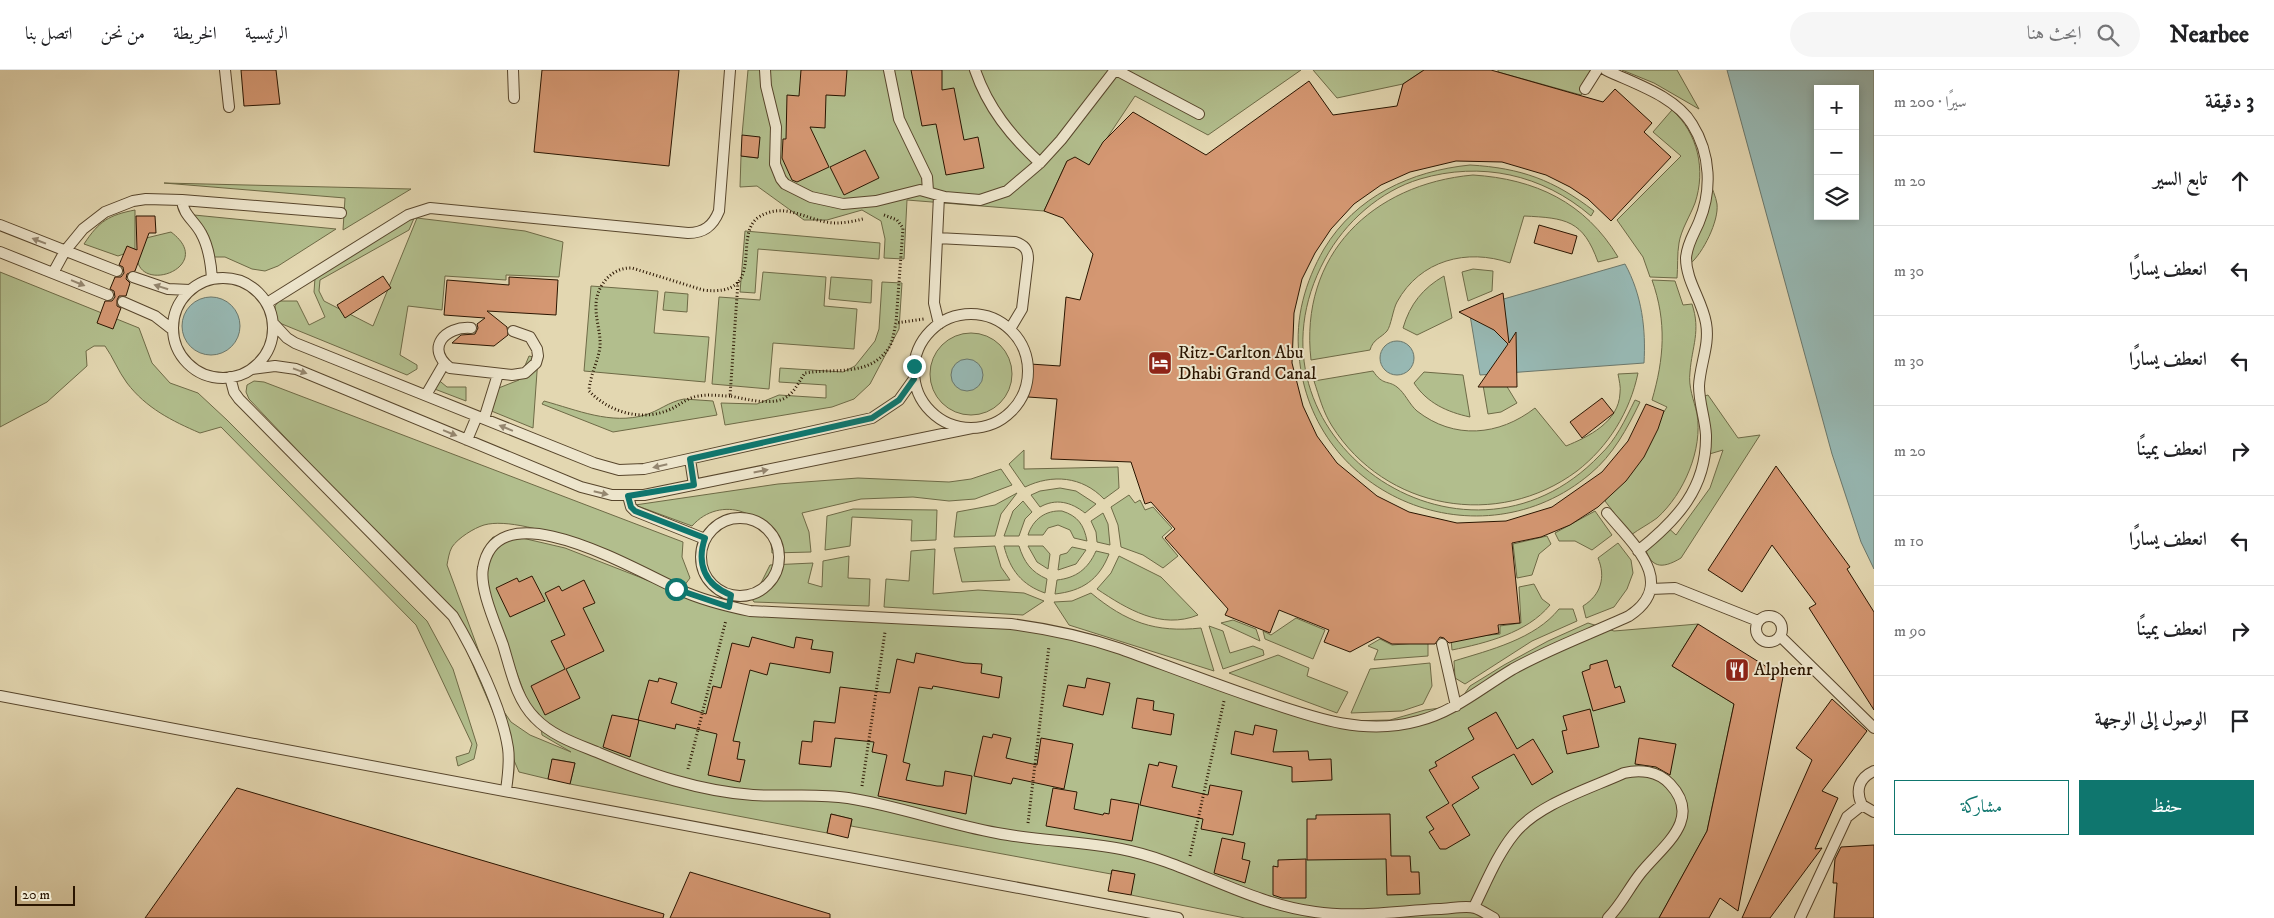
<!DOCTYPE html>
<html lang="ar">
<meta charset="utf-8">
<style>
:root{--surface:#fff;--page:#f6f6f6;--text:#202124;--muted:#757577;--line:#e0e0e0;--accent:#0f766e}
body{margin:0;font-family:"IM FELL DW Pica",Amiri,serif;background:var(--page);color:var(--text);direction:rtl}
.controls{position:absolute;right:15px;top:15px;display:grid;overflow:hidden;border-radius:0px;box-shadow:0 2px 8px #0003}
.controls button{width:45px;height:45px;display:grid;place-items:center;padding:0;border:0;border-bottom:1px solid var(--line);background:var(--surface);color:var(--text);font:25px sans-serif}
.scale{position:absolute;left:15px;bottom:12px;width:60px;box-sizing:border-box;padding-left:5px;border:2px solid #2a1500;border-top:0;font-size:14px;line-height:18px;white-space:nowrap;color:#2a1500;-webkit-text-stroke:4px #ede5cc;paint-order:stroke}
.stop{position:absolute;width:15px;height:15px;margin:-11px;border:4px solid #0f766e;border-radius:50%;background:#fff}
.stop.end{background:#0f766e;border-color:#fff;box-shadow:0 1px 5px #0008}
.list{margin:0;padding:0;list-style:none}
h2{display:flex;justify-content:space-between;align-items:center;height:65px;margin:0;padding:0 20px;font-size:21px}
h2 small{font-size:16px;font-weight:400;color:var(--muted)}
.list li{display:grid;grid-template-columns:32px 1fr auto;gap:15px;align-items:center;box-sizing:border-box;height:90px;padding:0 20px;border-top:1px solid var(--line)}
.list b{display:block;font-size:19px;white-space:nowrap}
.list em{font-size:16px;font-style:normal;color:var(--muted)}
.actions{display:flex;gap:10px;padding:15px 20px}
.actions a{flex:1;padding:11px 0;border:1px solid var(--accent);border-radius:0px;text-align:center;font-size:18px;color:var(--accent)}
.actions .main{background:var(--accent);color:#fff}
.icon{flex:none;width:28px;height:28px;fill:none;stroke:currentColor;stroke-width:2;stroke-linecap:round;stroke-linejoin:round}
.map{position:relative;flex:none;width:1874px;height:848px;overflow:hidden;direction:ltr}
header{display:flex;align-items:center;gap:30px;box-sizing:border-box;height:70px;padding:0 25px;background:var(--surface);border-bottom:1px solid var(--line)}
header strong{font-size:24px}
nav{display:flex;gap:28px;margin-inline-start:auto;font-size:18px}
.search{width:350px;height:45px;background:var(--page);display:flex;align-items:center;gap:12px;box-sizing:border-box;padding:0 18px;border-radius:28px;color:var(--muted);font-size:19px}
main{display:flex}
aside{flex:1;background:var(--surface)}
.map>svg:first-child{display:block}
</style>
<header>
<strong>Nearbee</strong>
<div class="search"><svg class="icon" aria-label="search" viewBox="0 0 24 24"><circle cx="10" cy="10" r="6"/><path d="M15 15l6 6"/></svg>ابحث هنا</div>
<nav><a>الرئيسية</a><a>الخريطة</a><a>من نحن</a><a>اتصل بنا</a></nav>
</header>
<main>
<aside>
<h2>3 دقيقة<small>سيرًا · 200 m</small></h2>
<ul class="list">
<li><svg class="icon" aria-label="ahead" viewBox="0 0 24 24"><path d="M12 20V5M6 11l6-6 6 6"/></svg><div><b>تابع السير</b></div><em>20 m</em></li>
<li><svg class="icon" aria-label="left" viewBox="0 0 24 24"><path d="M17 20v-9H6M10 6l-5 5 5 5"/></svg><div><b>انعطف يسارًا</b></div><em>30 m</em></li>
<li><svg class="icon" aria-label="left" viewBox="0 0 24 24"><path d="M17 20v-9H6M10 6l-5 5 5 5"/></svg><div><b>انعطف يسارًا</b></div><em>30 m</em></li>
<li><svg class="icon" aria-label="right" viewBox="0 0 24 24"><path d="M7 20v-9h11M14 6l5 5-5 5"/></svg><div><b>انعطف يمينًا</b></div><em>20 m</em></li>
<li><svg class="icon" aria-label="left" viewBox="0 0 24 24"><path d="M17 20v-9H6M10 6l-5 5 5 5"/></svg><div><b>انعطف يسارًا</b></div><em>10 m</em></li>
<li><svg class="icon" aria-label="right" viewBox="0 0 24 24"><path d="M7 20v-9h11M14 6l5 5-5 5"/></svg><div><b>انعطف يمينًا</b></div><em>90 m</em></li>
<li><svg class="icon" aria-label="arrive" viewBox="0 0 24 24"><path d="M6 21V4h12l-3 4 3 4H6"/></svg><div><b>الوصول إلى الوجهة</b></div></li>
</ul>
<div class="actions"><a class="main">حفظ</a><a>مشاركة</a></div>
</aside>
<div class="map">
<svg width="1874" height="848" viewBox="0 0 1874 848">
<rect width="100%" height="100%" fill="#e3d7b1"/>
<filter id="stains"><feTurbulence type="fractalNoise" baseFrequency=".004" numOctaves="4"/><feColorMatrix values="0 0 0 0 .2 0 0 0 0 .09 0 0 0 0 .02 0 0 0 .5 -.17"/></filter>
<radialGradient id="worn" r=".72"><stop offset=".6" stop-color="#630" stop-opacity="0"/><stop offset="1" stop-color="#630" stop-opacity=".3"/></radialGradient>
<path fill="#b2be8d" stroke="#6e6a46" d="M748,0h553l-93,65 -73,-39 -46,69 -22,-4 -23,50 -137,-11 -3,59 -20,-1 1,-19 -4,-18 -19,-11 -35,10h-23l-47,-34 -17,1 1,-31 17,2 -16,-23z
M1313,0h111l-21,14 -66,14z
M1498,0h99l-16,25 -83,-23z
M1622,0h55l22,39 -45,-26z
M1672,40c26,23 34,60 23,93 -5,13 -14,27 -16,40 -2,11 -1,24 -2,35l-27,-1 -7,-20 -26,-37 64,-64 -28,-24z
M1470,95c51,3 84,15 124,46l-3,5c-49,-42 -110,-55 -171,-37 -40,12 -75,43 -95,80 -95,175 138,340 275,196 16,-15 25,-35 35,-55l5,2c-13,27 -27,53 -50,72 -109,92 -279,24 -291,-119 -4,-37 6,-73 25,-106 32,-53 87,-78 146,-84z
M1473,105c62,4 112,27 145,82l-20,5c-15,-42 -32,-44 -74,-46l-14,47c-43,-15 -90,-3 -113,39 -4,7 -6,24 -10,29 -6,7 -14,8 -17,19l-59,10c-12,-105 61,-176 162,-185z
M1709,111c3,7 7,16 8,23 2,17 -14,49 -27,60l-3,-17z
M164,113l247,6 -68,41 2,-32z
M135,140v40l-17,6 -34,-12c15,-23 25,-29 51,-34z
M194,145l142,14 -58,37 -13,5 -13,-2 -27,-12h-15z
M415,146l-6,14 -89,50 -1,11 5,10 49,25 44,-108 108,13 38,11 -4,35 -53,-2v5l-61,-4 -3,34 -34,-4 -8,49 17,10v4l-10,6 -125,-51 -6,-4 -1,-14 4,-5h18l12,24 16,-8 -11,-25 1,-14z
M745,161l135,12 -1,16 -121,-10 -3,44 -15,-1z
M171,162c47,35 -36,65 -34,22 1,-5 4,-11 5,-15z
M1473,199l20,2 -1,20 -24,10 -6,-29z
M0,202l139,56 13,35 18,20 28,10 29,27 200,201 26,48 24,76 -3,14 -16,7 -2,-9 13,-4 3,-9 -56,-119 -195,-198 -21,6c-28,-12 -54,-25 -73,-50 -9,-12 -14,-26 -22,-37h-11l-8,5 1,15 -40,36 -47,25z
M763,202l63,5 -2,29 33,3 -3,40 -81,-6 -4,46 -57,-5 7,-87 41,3z
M1444,206l8,42 -35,17 -14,-7c7,-24 20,-40 41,-52z
M831,207l41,3 -1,23 -42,-4z
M1652,210l23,1 8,24 9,-1c9,27 0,42 -2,68 -2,15 4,28 7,42 6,35 -13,80 -40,104 -8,6 -18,11 -26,17l-26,-34 62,-94 -15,-7c12,-41 15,-78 0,-120z
M882,212l20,1 -3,46 -29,55 -16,15 -22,8 -107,18 -4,-22 36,1 22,-9 47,3v-13l-47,-3 1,-14 63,4 12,-6 20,-25 4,-12z
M591,216l67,5 -4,42 55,4 -4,45 -121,-11z
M665,222l23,2 -1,18 -24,-2z
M930 304a41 41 0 1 1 82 0a41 41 0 1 1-82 0Z
M529,286l9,2 -5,70 -44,-18 2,-19 28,-11z
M1373,301c10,15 15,9 24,16 8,6 12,17 20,24 37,29 82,25 118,-3l31,38c22,-9 53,-24 54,-53 1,-6 -1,-13 -2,-19l20,-1c-8,39 -30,74 -61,98 -79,59 -192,39 -245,-45 -9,-14 -13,-30 -18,-45z
M1424,302l39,3 7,42c-23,-5 -43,-14 -56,-34z
M436,308l11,9h19v14l-34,-13z
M254,311l10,1 419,160 -1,15 8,21 -6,8c-43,-18 -157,-73 -200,-61 -10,3 -26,13 -32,22 -3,5 -4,13 -5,18l51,138 13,19 19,13 41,17 -29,-17 -2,-16 -13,-19 -42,-111 3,-46 5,-6 29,1 43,10 123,48 61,13 296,17 182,62 119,33 44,-1 35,-10 31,-4 14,-20 34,-21 44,-24 40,-18 26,8 84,-7 -26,42 62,38 -27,127 -48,87h-414l-114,-23 3,-21 -22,-4 -1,4 -260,-48 1,-7 -21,-5 -4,19 -257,-49 5,-21 -22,-4 -5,20 -29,-7 -69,-160 -201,-213 -3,-7 1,-7z
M1483,315h23l11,18 -16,9 -13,2z
M1708,325l30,43 22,-3 -79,123c-20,12 -31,10 -37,-14l21,-19 11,10 34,-47 13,-38 -17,5 -5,-58z
M684,329l29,2 4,14 -104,17 -71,-28 2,-3c33,9 67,24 101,14 14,-4 23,-13 39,-16z
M1024,380v19l94,-2 1,21 -15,11c-22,-23 -52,-25 -79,-12l-16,-23z
M1001,399l11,16 -37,14 -26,2 -36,-4 -52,2 -59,14 7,19 2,20 -39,1c-1,-42 -52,-59 -80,-27l-57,-21 143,-21 80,-6 91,4 22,-3z
M1060,418l16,3 20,13 -11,9c-14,-11 -29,-15 -45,-6l-9,-12 9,-4z
M1017,423l-16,21 -6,22 -41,1 3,-25 38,-7z
M1129,425l6,8 5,-3 5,10 8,-3 19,21 -10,9 16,19 -15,12 -20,-13 -22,-8 -3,-22 -7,-18z
M1023,431l9,11 -7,7 -6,17h-15l9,-25z
M853,439l84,1 -1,30 -25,1 1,-21 -60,-3 -2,29 -25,4 2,-34z
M1062,441c16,5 22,14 25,30l-13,-3 -4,-8 -12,-5 -10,3 -5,7h-15c5,-16 18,-25 34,-24z
M1595,441l17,24 -20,15 -17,-9h-16l-4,-8z
M1103,443l5,11 2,21 -13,-3 -1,-10 -5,-11z
M1547,466l4,8 -12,10 -7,21 -15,3 -4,-34z
M1618,473l13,17 2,13 -6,16 -13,18 -28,11 -3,-12c18,-11 23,-29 15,-48z
M995,476l6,21 9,13 -48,2 -8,-34z
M1004,476h15c5,16 12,26 28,33l-2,14c-23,-8 -35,-23 -41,-47z
M1028,476h15l7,8 -2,15 -11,-7z
M1072,477l14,3 -10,14 -18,6 2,-15 7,-2z
M935,479l-2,45 45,-4 46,3 20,8 -21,14 -139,-8 2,-28 23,2 2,-30z
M1096,481l13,3c-10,26 -27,37 -54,40l2,-14c19,-2 31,-11 39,-29z
M849,486l-1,22 22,1 -1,27 -115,-4 -6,-9 12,-8 10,-20 43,-2 -5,20 14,4 1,-26z
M1119,486l42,21 37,38c-37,15 -71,-6 -101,-26l14,-16z
M1534,514l8,15 8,6c-23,28 -64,38 -98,45l-1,-11 49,-5v-8l21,-3 -2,-36z
M1091,523c35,29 64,40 110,35l13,43 -145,-46 -15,-23 18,-1z
M1559,539h14l4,12 -45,20 -67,43 -10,-6 -1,-17c36,-11 81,-22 105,-52z
M1296,548l29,12 -12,29 -48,-20 -2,-8 8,4z
M1233,550l23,9 4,12 -39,-18z
M1209,556l14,5 7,22 23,-7 10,4 1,5 -41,14z
M1380,569l12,6 36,-3v14l-54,4 4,-10 -10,-4z
M1278,585l31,13 -2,8 41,16 -11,21 -108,-40z
M1430,593l2,23 -9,18 -21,7 -51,2 19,-44z"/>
<path fill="#97b8b3" stroke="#6b776b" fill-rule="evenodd" d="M1727,0h147v499l-13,-27 -29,-88zM1818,19h37v127h-37z
M1625,194c17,31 21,65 19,99l-164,12 -11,-66z
M182 256a29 29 0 1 1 58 0a29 29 0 1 1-58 0Z
M1380 288a17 17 0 1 1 34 0a17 17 0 1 1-34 0Z
M951 305a16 16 0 1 1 32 0a16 16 0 1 1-32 0Z"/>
<path fill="#d49772" stroke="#2a1500" d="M241,0h35l4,34 -36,2z
M542,0h137l-10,96 -135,-14z
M801,0h46l-2,26 -19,-1 -1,33 -15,-1 19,40 -32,15 -5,-2 -10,-22 1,-19h3l1,-44 12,1z
M911,0h31v20l12,-2 10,52 14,-3 6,31 -38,7 -10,-51 -14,2z
M1424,0h67l112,32 12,-13 37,34 -8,9 27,25 -60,64 -23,-22 -18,-12 -24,-12 -44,-13 -46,-1 -46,11 -29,13 -27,19 -23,25 -16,24 -13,26 -8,34 -2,50 11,43 14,30 20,27 40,33 32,16 48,11 49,-2 46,-14 50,-35 26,-31 18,-37 18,7 -6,18 -14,28 -18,24 -28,26 -28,18 -29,12 -29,6 8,80 -22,2 1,8 -50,10 -5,-5 -4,-1 -5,7h-43l-14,-7 -28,15 -26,-10 5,-12 -50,-20 -9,23 -45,-18 3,-6 -63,-71 10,-9 -24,-27 -6,2 -14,-42 -80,-3 6,-60 -29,-2 2,-33 30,2 6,-69 14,3 13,-46 -30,-36 -19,-7 23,-50 8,-4 14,8 14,-23 30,-30 73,43 103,-74 24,34 64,-9 6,-22z
M742,65l18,2 -2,21 -17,-2z
M865,80l14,28 -35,17 -14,-28z
M136,146h19l1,17h-7l-14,38 -8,3 -1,5 4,4 -4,13h-7l-2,4v6l4,2 -8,21 -16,-6 8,-22h7l3,-4 -1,-6 -4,-2 5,-12h6l3,-4 -1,-6 -4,-2 8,-19 10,4z
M1539,155l38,11 -5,18 -38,-11z
M383,206l8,12 -46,30 -8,-13z
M509,207l49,3 -2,35 -69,-4 20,16 1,8 -14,11 -42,-3 9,-8 14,-1 3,-6 -1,-4 8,-6 -41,-3 3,-35 62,5z
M1503,223l6,50 7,-11 1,55h-39l30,-43 -14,-14 -35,-18z
M1602,328l12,15 -32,25 -12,-16z
M1776,396l74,101 -3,2 27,43v98l-65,-102 7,-4 -44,-59 -30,47 -34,-22z
M532,506l13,25 -35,16 -14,-29 21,-10 2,4z
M584,510l11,23 -12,5 21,43 -38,18 14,29 -35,17 -14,-29 34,-17 -14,-28 14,-6 -20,-42 14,-7 3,5z
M1698,554l85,53 -45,234 -18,-13 -11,20h-50l48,-87 27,-127 -62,-38z
M752,567l42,11 2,-11 17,3 -2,9 22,3 -3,21 -60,-10 -3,12 -17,-5 -17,71 7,1 -3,17 8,1 -5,22 -32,-7 9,-41 -41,-10 -1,5 -37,-9 11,-40 9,2 1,-4 18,5 -6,20 35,11 7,-28 8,2 11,-45 17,4z
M916,583l49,10 17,1 -1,9 21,4 -3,21 -66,-12 -1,3 -13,-2 -16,75 7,2 -4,16 31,6h6l2,-15 27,5 -6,38 -88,-18 9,-41 -15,-3 2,-10 -39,-4 -4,29 -32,-3 3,-23 10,1 2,-21 21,2 5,-36 50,6 7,-34 17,4z
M1607,590l8,28 5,-2 5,16 -32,9 -11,-39 8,-3v-4z
M1087,608l23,5 -7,32 -40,-9 5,-21 17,3z
M1137,628l17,3 -1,9 21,4 -3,21 -39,-7z
M1832,629l35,32 -45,60 16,7 -23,51 7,-1 -52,70h-28l70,-158 -16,-12z
M1590,639l9,38 -32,7 -5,-23 5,-1 -4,-14z
M1496,642l21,37 16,-10 20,33 -21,13 -18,-31 -42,23 7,11 -27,17 18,30 -24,14h-6l-11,-17 5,-3 -8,-12 23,-14 -20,-33 8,-4 -2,-4 39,-23 -6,-11z
M612,645l27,5 -9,37 -27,-10z
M1255,655l22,5 -4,22 35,-1 1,9 22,-1 1,21 -40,2v-15l-61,-13 4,-23 18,4z
M993,664l18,4 -5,20 31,7 4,-27 32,6 -9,45 -51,-11 -2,6 -37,-8 9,-40 9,2z
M1639,668l37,6 -6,31 -14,-8 -21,-3z
M552,689l23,4 -5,21 -22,-5z
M1159,692l18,4 -5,21 36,8 2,-10 32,6 -9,44 -32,-6 2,-10 -63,-14 9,-41 9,2z
M237,718l427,126 -1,4h-518z
M1053,718l24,4 -3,17 29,6 1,-2 5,1 2,-15 28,5 -7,37 -86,-15z
M831,744l21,5 -4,19 -21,-5z
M1390,744l1,42h19l1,16h8l1,22 -33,1 -1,-36 -79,1v-41h9v-4z
M1222,768l23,5 -3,16 8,2 -5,22 -31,-10z
M1874,775v73h-40l3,-35h-4l2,-24 6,-12z
M1306,789v39h-24l-9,-3v-29l5,1v-7z
M1112,800l23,4 -4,21 -23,-4z
M690,802l140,42v4h-160z"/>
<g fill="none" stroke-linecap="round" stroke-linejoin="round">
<defs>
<path id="service" d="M225,0l4,37
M513,0l1,28
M765,0l1,16 10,41 -1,37 6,15 4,5 26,13 32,7 33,-3 44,-11 25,7 35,3 27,-9 33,-28 21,-23 54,-70
M889,0l10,49 28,58 1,14
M975,0c13,38 36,66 65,93
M1116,0l83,44
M1606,0c29,14 69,26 86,54 19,30 20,67 7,98 -5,12 -12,22 -13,36 0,23 16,42 20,65 4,22 -6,41 -7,63 0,17 6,32 7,49 1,53 -29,85 -68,116
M1585,19l12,-19
M939,126l-5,107 5,21
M182,130c1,15 12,20 19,33 8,14 10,30 11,46
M0,155l117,46
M937,168l78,4c9,3 13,7 13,17l-6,50 -12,20
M0,182l108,43
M53,203l12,-22 18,-22 22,-17 28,-11 13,-2 36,1 159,13
M133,207l35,12 22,1
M173 258a50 50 0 1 1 100 0a50 50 0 1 1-100 0Z
M123,232l32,14 18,14
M267,233l141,-88 22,-7 258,25c16,0 25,-7 31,-22l11,-141
M914 301a57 57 0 1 1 114 0a57 57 0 1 1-114 0Z
M273,253l14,15 8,5 299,120 25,7 25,-1 228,-51 27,-18 15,-21
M471,258c-26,-2 -46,20 -21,40l62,7 13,-2 11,-10 2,-7 -1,-7 -7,-12 -17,-6
M252,299l23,-3 21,3 285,118 31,8h32l328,-67
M230,307l4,15 5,7 214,217c21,35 49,92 55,132 2,14 0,28 -2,42
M426,325l18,-31
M484,349l14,-45
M467,370l10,-24
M690,389l4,26
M628,426l3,11 4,4 70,28
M701 487a39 39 0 1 1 78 0a39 39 0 1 1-78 0Z
M1651,519l24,-1 83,33
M1756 559a13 13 0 1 1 26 0a13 13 0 1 1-26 0Z
M1780,566l94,92
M1442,574l14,62
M0,626l1178,222
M1874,701c-15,7 -19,19 -12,34l12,7
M1474,837c12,-24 23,-52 40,-73 24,-30 75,-45 110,-61 16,-4 34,-2 46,11 34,36 -9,63 -30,90 -11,14 -19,31 -32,44
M1494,848c-6,-3 -13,-8 -19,-10 -9,-3 -26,1 -36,1 -41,2 -84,9 -124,3 -69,-9 -127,-50 -194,-63 -41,-8 -83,-8 -124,-16 -50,-9 -98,-27 -149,-35 -31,-5 -63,-1 -95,-3 -54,-4 -104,-21 -154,-42 -22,-9 -47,-17 -64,-35 -19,-19 -24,-47 -32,-73 -7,-20 -24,-57 -20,-77 14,-82 157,5 197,22 22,10 46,16 70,21l261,13c38,5 75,13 110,25 44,16 88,33 132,48 54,18 107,40 165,24 36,-9 63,-33 95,-52 38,-21 77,-35 116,-53 50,-33 3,-73 -22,-103
M1800,848l47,-101 15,-12"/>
</defs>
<use href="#service" stroke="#58462c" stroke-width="12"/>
<path stroke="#2a1500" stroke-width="3" stroke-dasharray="1 2.5" stroke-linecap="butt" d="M884,145l13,5 6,8 -7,95
M738,212l-8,114c16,3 44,11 58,0 7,-5 12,-16 17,-23 28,-5 64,4 83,-24 5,-6 6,-19 8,-26l28,-4
M730,326c-11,0 -21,-2 -31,0 -11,1 -19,9 -28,13 -28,13 -61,4 -82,-18 1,-16 9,-29 11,-44 1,-13 -4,-26 -4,-39 -1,-21 15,-41 36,-40l71,22c66,8 28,-55 56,-73 27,-17 50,6 77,6 9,0 19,-2 27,-4
M688,699l38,-149
M862,716l23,-154
M1028,753l21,-177
M1190,786l34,-155"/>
<use href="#service" stroke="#ede5cc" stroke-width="10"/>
</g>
<defs><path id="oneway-solid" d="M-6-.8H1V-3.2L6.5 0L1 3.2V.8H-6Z" transform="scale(1.25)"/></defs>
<g fill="#958770">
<use href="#oneway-solid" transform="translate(39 171) rotate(-159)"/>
<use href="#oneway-solid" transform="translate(78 213) rotate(22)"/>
<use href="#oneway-solid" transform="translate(161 217) rotate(-163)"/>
<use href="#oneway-solid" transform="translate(300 301) rotate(20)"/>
<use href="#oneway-solid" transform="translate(506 358) rotate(-158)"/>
<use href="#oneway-solid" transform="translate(450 363) rotate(22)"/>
<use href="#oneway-solid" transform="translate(660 396) rotate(167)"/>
<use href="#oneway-solid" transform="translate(761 401) rotate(-11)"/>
<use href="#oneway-solid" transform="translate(601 423) rotate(13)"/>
</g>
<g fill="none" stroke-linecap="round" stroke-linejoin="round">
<path stroke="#0f766e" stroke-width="6" d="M676,519l53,18 2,-12c-26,-10 -35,-31 -26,-57l-70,-27 -4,-4 -3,-11 66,-11 -4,-26 182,-41 27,-18 15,-21v-13"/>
</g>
<defs>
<symbol id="hotel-square" viewBox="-11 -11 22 22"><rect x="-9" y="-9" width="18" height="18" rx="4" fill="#8f2418" stroke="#ede5cc"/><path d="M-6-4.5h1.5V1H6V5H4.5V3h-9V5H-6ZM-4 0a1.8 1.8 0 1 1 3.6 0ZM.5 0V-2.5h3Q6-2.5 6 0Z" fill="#fff"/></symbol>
<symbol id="restaurant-square" viewBox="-11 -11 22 22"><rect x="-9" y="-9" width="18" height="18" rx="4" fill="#8f2418" stroke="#ede5cc"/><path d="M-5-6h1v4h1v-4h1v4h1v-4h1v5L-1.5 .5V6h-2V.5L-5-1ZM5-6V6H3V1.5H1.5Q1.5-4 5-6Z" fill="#fff"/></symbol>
</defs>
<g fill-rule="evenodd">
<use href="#hotel-square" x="1146" y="279" width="28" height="28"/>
<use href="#restaurant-square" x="1723" y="586" width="28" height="28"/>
</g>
<g text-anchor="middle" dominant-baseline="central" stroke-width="4" stroke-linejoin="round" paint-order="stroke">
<g font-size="18" fill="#2a1500" stroke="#ede5cc" text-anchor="start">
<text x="1178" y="283">Ritz-Carlton Abu<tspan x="1178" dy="21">Dhabi Grand Canal</tspan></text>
<text x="1754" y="600">Alphenr</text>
</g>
</g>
<rect width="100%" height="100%" filter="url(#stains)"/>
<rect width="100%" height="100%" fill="url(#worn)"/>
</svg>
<div class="controls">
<button>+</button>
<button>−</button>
<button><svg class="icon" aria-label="layers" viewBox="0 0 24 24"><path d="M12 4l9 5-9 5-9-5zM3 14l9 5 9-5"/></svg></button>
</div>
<div class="scale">20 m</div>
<div class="stop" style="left:676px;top:519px"></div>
<div class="stop end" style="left:914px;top:296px"></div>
</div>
</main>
